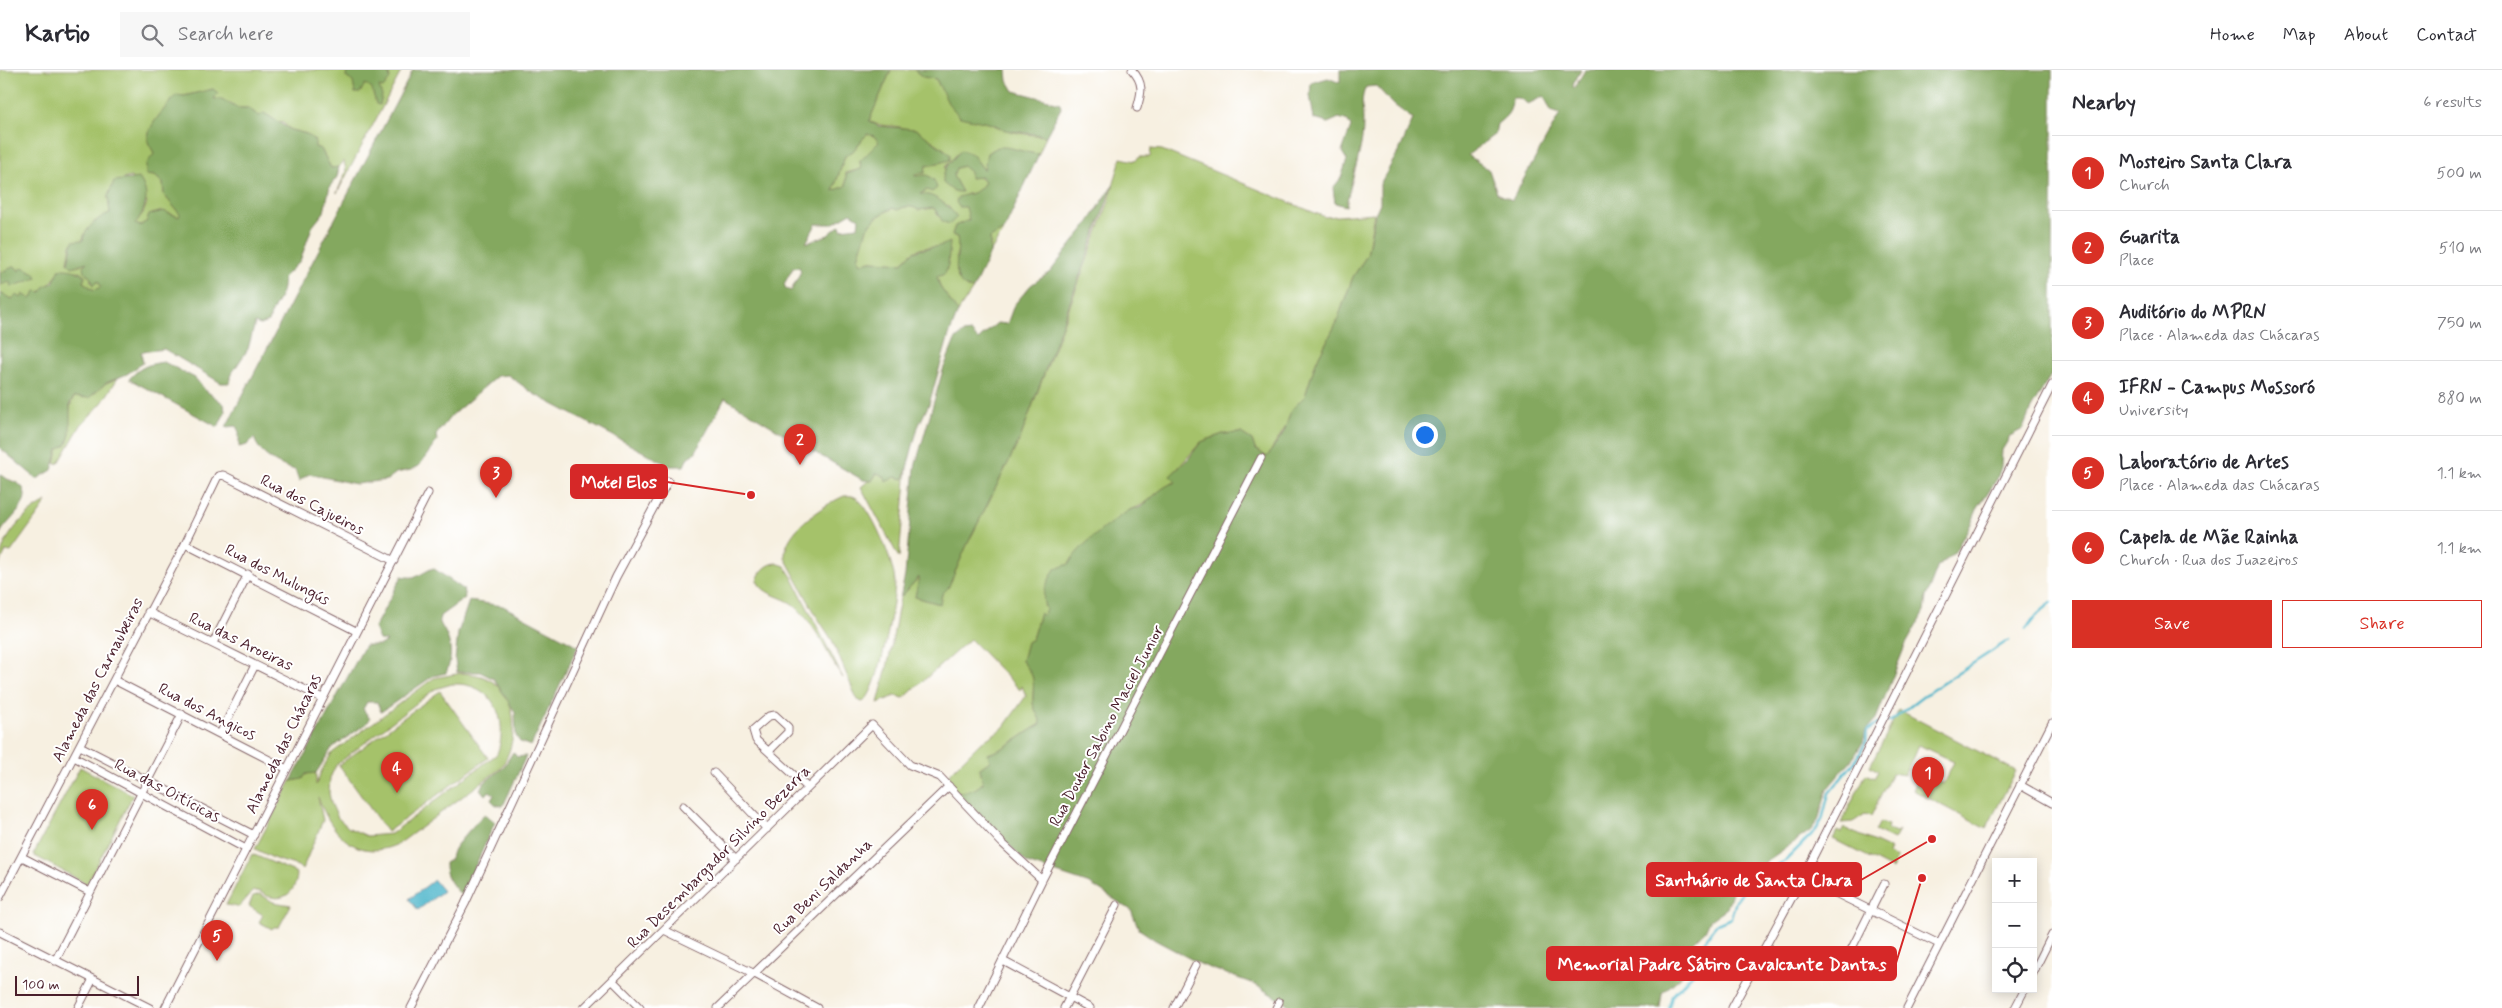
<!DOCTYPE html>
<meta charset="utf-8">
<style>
:root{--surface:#fff;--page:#f7f7f7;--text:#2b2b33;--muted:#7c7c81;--line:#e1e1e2;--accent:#d93025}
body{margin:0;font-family:Mynerve,sans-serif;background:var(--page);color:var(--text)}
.controls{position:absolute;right:15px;bottom:15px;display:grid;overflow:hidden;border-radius:0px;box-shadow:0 2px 12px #0003}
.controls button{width:45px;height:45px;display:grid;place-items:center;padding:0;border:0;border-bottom:1px solid var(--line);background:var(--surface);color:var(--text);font:25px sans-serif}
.scale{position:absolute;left:15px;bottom:12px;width:124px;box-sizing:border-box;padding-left:5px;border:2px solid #4a1f2b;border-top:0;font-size:14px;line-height:18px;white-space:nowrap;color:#4a1f2b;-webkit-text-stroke:4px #fff;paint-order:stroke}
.you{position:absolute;left:1424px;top:364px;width:18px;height:18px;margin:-12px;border:4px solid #fff;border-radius:50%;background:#1a73e8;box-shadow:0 0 0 8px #1a73e833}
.badge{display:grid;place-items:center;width:32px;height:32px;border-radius:50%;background:var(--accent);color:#fff;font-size:16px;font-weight:700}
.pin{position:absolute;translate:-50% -41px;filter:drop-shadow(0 1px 2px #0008)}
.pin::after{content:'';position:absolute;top:26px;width:18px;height:15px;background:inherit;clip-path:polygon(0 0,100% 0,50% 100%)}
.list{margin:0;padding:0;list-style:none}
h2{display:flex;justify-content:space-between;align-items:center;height:65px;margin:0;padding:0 20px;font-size:21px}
h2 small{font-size:16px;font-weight:400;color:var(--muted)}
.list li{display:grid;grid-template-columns:32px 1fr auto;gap:15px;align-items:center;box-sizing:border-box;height:75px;padding:0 20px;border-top:1px solid var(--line)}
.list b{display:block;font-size:19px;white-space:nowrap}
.list p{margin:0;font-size:16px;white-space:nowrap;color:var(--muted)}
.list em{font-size:16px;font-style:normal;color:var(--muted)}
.actions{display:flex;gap:10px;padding:15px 20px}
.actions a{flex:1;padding:11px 0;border:1px solid var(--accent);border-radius:0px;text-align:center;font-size:18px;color:var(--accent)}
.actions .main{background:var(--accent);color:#fff}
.icon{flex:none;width:28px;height:28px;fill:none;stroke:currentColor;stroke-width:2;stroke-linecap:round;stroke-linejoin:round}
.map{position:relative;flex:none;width:2052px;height:938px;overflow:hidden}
header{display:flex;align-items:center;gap:30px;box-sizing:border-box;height:70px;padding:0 25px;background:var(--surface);border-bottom:1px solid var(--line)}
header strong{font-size:24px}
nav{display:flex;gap:28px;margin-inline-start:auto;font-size:18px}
.search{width:350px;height:45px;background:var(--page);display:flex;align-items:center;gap:12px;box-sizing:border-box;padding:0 18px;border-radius:0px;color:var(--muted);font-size:19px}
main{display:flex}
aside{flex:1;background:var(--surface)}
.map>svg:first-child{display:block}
</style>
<header>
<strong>Kartio</strong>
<div class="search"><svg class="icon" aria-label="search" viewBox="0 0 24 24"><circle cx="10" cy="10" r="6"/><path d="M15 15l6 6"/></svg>Search here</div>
<nav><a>Home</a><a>Map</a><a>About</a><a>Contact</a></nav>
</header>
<main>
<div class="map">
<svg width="2052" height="938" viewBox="0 0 2052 938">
<rect width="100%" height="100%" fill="#fff"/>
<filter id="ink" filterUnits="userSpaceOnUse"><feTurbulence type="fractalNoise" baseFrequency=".02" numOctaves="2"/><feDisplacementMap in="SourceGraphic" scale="10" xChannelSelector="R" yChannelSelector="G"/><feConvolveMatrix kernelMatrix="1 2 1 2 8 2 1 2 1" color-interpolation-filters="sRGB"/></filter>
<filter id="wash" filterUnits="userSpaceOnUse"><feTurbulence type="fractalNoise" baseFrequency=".0096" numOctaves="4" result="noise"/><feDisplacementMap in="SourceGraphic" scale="20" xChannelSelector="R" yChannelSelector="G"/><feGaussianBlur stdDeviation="1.12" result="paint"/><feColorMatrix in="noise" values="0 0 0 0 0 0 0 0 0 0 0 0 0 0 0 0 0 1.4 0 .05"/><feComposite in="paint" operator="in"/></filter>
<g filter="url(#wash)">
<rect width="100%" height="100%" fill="#f7f0e1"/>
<path fill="#a5c26a" stroke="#78704a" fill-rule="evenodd" d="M0,0h402l-65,123 9,-22 -2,-10 -5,6 -8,1 -10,-19 -7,-2 -7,-13 -16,-4 -8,-7 -24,-7 -11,-8h-11l-6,-5 -18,-4v-10l-29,7h-8c-8,11 -29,29 -28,44 0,5 5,9 6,14l-8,18 1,3 8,1 8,7 1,12 16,19 -1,3 -16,-6 -14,4 -2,6 -7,5 -6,-2 9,-11 4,-10 -16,-26 -8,2 -15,17 2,17 -16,9 -11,18 -12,5 -3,18 9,3 12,-5 2,21 3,2 4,-3 3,6 -6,3 -12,-8 2,-6 -7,-5 -21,3c-5,11 -17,18 -26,25l-25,-1 -6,-5z
M891,0h23l9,7 13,2c4,11 11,16 20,23 30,23 52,32 90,34l-7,18c-22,-1 -31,-12 -52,-1l-3,17 -12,-16 -11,-4 -16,17 17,25 -9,-16 3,-8 7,-2 22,16c-5,8 -9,12 -19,12l3,26 -14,6 -3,9 5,2 2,8 -3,12 11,31 6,1 -15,23 -18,-25 -3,-10 3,-29c-15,-3 -30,2 -37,15l-32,-2 -10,2 -3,-5 9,-30 10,-11 16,-9 5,2c6,-4 14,-5 21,0l15,-2 5,9 11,-10 -18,-10 -14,-3 9,-4 7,-10 -7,-4h-12v-3l4,1 6,-8 14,-2 11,-10c-14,-13 -32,-22 -50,-27 -11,-2 -20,0 -31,-6z
M867,63l7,3 5,6 -19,19 1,8 -15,4v13l-13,5 12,-35 8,-5z
M1151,79l11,1 163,67 49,-4 -7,42 -14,22 -17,47 -20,38 -11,34 -38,61 -12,-8 -3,-9 -11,-7 -18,1 -22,8 -30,34 5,6c-18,5 -27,24 -45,27l-62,55 -25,42 2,3 -3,8 -3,-4 -8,26 -5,3 -5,19c15,17 11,20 11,41 0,6 7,15 8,22 -19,10 -32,24 -53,30l2,7 -10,7 3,15 -8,6 -17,4 -13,-15 34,-34 24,-16 23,-32 -4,-10 -2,4 -50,-51 -66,59 -9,-2 -17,7 11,-44 11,-61 20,-22 -5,21 25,7 2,-10 6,-6 19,-43 53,-106 89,-238 12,-43 14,3 5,-4h10z
M1004,160l-14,23v-16z
M118,308l-16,25 -21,22 -22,38 -4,1 3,-14c2,-2 8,-5 9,-7 6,-14 -2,-32 7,-46l20,-3 12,-11z
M907,399l-8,89 -38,-71 7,-6h4l5,-8 27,6z
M844,426c4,0 7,-1 11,1 16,9 39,66 40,85 0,20 -16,110 -32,120l-4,-1 -3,-4 -24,-57 -15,-23 -32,-59c-2,-27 37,-52 59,-62z
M47,432l-36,50 -5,-1 -6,12c0,-24 26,-52 47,-61z
M776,493l9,3 7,11 51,101c-17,-24 -25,-51 -48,-72 -11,-10 -31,-10 -38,-25 2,-9 10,-17 19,-18z
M462,603c6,1 13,1 19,3 39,13 39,63 20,92l-101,75c-42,21 -69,-9 -82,-46l5,23 -21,50 -4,-4 -23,-7 -20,-10 36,-68 7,-1 13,-8 5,1v12l6,-16 10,-16 102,-75zM452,614c41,-2 58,35 45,70l-106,80 -24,2 -18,-8 -11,-10 -7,-15 -2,-10 1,-15 6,-13 99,-76z
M440,621l48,67 -101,74 -48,-67z
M1899,640l117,61 -30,58 -73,-39 4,-9 5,2 4,-8 17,9 11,-22 -35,-17 -15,30 -12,-2 -21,43 -6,-2 -12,8 -12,1 25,-49 8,4 4,-7 -8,-5z
M80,697l53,28 -46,89 -54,-29z
M1880,752l8,3 -1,4 9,4 3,-2 -5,9 -19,-9z
M1844,758l46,21 -2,5 9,4 -5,11 -59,-30 4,-8 4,2z
M252,784l43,18 2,3c-1,14 -10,26 -26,22 -7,-1 -9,-7 -18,-6l-14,16 -13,-2z
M260,824l13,8 18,3 -12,22h-5l-2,2 -13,-7 4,-7 -14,-9 4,-10z"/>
<path fill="#84a85e" stroke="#676444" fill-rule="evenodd" d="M347,0h41l2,9 -7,9 -4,-1 3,9 -2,9 -4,-1 -4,-15 -7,-5 -5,9h-5l-2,-11 -7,-5z
M413,0h478l-22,51 9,5 38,3 34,25v6l-24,6 -1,7 -10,1v2l12,-1 7,5 3,8 -5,4 -5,-2 -7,4c14,-1 29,12 37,23l-7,7 -7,-2 -9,-14 -16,2c-6,-5 -14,-4 -20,0l-6,-2 -15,9 -10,11 -9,30 3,5 10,-2 32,2c11,-19 31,-12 47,-21l-2,23 -3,9 -8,3 3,10 18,25 -9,23 -20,69 -11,23 -14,52 -9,-2 -9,5 -1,-5 -8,-4 -5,8 -9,-1 -56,-32 -2,3 -12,-8 1,-3 -69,-42 -30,55 -7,4 -4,9h-14l-136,-72 -26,-19 -11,1 -46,40 -15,19 1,6 -18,25 -8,4 -15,3 -9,7 -31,4 -47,-10 -10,7 -4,-11c-17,-5 -35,-14 -41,-32l-7,7 -8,2v-15l-3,-6 -10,1zM867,64l7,2 5,6 -19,19 1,8 -15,5v12l-13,5 12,-35 8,-5zM851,143l8,5 -1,9 -17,2 -1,-4 -12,10 -22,8 10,-19h16zM799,197l2,4 -10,20 -5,-2 -2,-5 9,-16z
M914,0h93l1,11 6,10 46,12 1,5 -15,28 -41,-6 -12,-6 -33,-7 -12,-14 -12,-24 -13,-2z
M1340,0h241l-8,15 1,4 11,-19h467v303l-21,36 -8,20 -15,8 -1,5 -5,8 -1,17 -4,12 -19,28 -6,15 -18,31 -16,13 -12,31 -2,15 -19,34 -29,73 -10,11 -3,12 -9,15 -27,32 -9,32 -8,10 -43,30 -12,17 -23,14 -5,16 -17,12 -5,11 -12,12 -3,19 -6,12 -22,19 -2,15h-366l-40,-24 -52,-19 -47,-25 -16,-11 -8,-19 -41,-26 -63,-21 -70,-70 18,-4 8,-6 -3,-15 10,-7 -2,-7c21,-6 34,-20 53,-30 -1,-7 -8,-16 -8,-22 0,-21 4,-24 -11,-41l5,-19 5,-3 8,-26 3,3 3,-7c-7,-14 2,-28 9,-40l14,-5c8,-17 44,-44 61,-54 3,-2 8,-1 11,-3 12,-9 20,-21 35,-25l-6,-6 19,-18 12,-16 22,-8 18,-1 11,7 3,9 12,8 17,-25 7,-22 14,-14 11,-34 20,-38 17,-47 14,-22 8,-41 5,-11v-19l21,-37 12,-28 -19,-14 -18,-19 -10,1c-6,11 -3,22 -3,34 1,28 -12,57 -17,85l-11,-3 -2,-15 8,-10 6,-18 -5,-8 9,-25 -3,-6 -9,-3 -11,5 -14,-4 -4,-24 1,-12 17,-5 12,5zM1544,26l7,15 9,3 -48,86 -15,-7 -8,-23 -21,-15 27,-21 2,-10c10,-8 15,-12 15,-26h7l9,6z
M213,19l5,4 -4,6h8l15,9h11l11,8 5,-3 27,17 16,4 8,7v6l6,2 10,19 8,-1 -2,10 -7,9 -6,26 -12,15 -12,34 -17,17c3,19 -11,26 -14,44l-9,3 -5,-2 -7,26 -18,27v7h-9l-57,-34 -23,3 2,11 -16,11 -21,9 -17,15 -15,-1 -4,6v31l-3,10 -9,6 -6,20 -15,9 -37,-31v-155l12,6 5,-4 4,3 2,-4 8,5 5,-8 5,1 4,-6 8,-3 7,-14c10,0 17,1 25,7l-2,6 11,8 7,-3 -3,-6 -4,4 -4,-8 -6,-5 -1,-6 4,-4 -15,5 -4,-4 5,-22 10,-1c1,-11 17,-24 27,-27l-2,-17 6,-15 25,-3c12,16 7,32 -4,46l5,2 7,-5 2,-6 14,-4 16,6 1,-3 -16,-19 -1,-12 -8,-7 -9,-1v-11l8,-10c-1,-5 -6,-9 -6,-14 -1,-15 20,-34 28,-45l8,1z
M998,77c14,-1 26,6 41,7l-35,76 -14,8v15l-17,36c-27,-4 -12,-35 -16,-52l-5,-2 3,-9 14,-6 -3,-13h-7l-3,-5 2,-5c13,-4 20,-3 27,-15l-3,-5 -12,1v-6l-7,-6 -7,2 -3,8 9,16c-8,1 -13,-4 -19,-9 -1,-16 8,-21 18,-33l11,4 12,16 3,-17z
M1113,115l-93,254 -53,106 -19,43 -6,6 -2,10 -25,-7 4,-20 -19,21 5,-23 10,-108 28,-97 12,-30 8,-7 8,-1 7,8 19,-17 10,1 7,-19 17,-20 19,-13 39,-50z
M15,196l4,5 3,-4 13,6 2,5 -26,9 -1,-5 -10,3v-12z
M164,292l31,16 10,12 19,14 1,8 -7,15 -89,-48c11,-12 19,-15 35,-17z
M0,404c6,7 17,6 23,14 10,17 -20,35 -23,47z
M433,498l30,21 2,9 -25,18c-2,7 3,11 6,18 6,13 6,26 0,39l-13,3 -52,36 -4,-10h-10l-4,7 7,10 -4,5 -34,24 -16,25 -10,1 -3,5 -12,2 74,-136h15l7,-4 -8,-1 -5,-12 28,-52c15,4 19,-3 31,-8z
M469,531l34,5 75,40 -47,100 -11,-4 -4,-6 -1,-24 -21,-33 -14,-7h-23l-2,-12 3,-27z
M513,682l4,5 9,-1 -23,50 -7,-1 -5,-5 3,-5 -4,-4 -5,4 -5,-6 6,-8 17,-13z
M485,744l10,8 -33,74c-9,-10 -18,-20 -17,-33l5,-3c2,-4 2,-8 4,-11 2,-4 28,-34 31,-35z"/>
<path fill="#4db6cb" stroke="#4c6a7b" d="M434,810l9,11 -25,19 -9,-11z"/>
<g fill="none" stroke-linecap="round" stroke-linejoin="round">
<path stroke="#4db6cb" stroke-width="2.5" d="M2026,559l11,-14 15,-13
M1885,652l6,-1 38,-29 80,-52
M1669,938l3,-12 24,-26 7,-26 9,-14 5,-6 14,-6 5,-17 6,-8 20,-11 9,-14 14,-7 31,-31 6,-10 7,-27 28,-34 9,-17 1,-11 11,-8"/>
</g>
</g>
<g filter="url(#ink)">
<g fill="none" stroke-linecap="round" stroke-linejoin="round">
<defs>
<path id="minor" d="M1132,0c12,13 10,22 5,38
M185,474l171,87
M148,542l174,86
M213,573l35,-69
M114,610l173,89
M220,664l35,-69
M80,676l174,89
M769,681l19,-19v-5l-13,-12 -6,1 -16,14 3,10 52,48
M74,687l172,92
M714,703l53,56
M2020,715l32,18
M683,736l53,53
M22,787l68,35
M1803,807l136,67
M0,827l185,-353 33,-68 5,-1 171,86
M664,860l89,43 64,35
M0,862l150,76
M1846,890l38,-76
M55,891l127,-247
M1003,891l87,47
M2033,903l19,-38
M613,911l27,27
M78,938l15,-29
M165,938l263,-515
M411,938l54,-104 151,-327 52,-96
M584,938l288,-283 38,40 30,12 62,66 40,37
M718,938l231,-222
M979,938l63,-128 219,-422
M1064,938l53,-103
M1174,938l22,-43
M1276,938l3,-6
M1732,938l71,-131 249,-492
M1907,938l145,-285
M2015,938l10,-19"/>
</defs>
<use href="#minor" stroke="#87686b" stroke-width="9"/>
<use href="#minor" stroke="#fff" stroke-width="7"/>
</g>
</g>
<g text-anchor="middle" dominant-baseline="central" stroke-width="4" stroke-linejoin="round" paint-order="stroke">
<g font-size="16" fill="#4a1f2b" stroke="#fff">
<text transform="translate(312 435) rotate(27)">Rua dos Cajueiros</text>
<text transform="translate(277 505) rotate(27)">Rua dos Mulungús</text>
<text transform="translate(241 572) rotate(26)">Rua das Aroeiras</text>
<text transform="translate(98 610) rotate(-63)">Alameda das Carnaubeiras</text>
<text transform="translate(207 642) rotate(27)">Rua dos Angicos</text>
<text transform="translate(1107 656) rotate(-62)">Rua Doutor Sabino Maciel Junior</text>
<text transform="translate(284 674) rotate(-64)">Alameda das Chácaras</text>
<text transform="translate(167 721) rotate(28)">Rua das Oitícicas</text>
<text transform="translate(719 787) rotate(-45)">Rua Desembargador Silvino Bezerra</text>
<text transform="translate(823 817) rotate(-44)">Rua Beni Saldanha</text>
</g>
</g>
<path fill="none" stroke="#d62828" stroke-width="2" d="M751 425L667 412M1932 769L1861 810M1922 808L1896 893"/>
<g fill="#d62828" stroke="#fff" stroke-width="2">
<circle cx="751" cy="425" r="5"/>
<circle cx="1932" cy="769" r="5"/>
<circle cx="1922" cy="808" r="5"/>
</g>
<g fill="#d62828" stroke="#d62828" stroke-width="2">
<rect x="571" y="395" width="96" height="33" rx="5"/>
<rect x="1647" y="793" width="214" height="33" rx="5"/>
<rect x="1547" y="877" width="349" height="33" rx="5"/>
</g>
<g font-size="18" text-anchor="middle" font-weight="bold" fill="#fff">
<text x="619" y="418">Motel Elos</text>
<text x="1754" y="816">Santuário de Santa Clara</text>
<text x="1722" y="900">Memorial Padre Sátiro Cavalcante Dantas</text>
</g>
</svg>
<div class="controls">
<button>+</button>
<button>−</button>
<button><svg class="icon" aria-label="locate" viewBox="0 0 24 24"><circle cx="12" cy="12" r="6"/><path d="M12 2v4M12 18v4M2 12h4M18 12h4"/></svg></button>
</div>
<div class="scale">100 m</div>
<div class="you"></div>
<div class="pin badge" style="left:1928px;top:728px">1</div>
<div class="pin badge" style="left:800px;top:395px">2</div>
<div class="pin badge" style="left:496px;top:428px">3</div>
<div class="pin badge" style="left:397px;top:723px">4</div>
<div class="pin badge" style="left:217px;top:891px">5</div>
<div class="pin badge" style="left:92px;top:760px">6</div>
</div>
<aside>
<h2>Nearby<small>6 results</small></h2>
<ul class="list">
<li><span class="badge">1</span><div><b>Mosteiro Santa Clara</b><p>Church</p></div><em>500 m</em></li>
<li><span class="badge">2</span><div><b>Guarita</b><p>Place</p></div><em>510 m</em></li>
<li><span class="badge">3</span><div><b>Auditório do MPRN</b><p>Place · Alameda das Chácaras</p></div><em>750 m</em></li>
<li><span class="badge">4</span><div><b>IFRN - Campus Mossoró</b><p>University</p></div><em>880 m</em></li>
<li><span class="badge">5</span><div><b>Laboratório de Artes</b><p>Place · Alameda das Chácaras</p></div><em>1.1 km</em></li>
<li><span class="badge">6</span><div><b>Capela de Mãe Rainha</b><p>Church · Rua dos Juazeiros</p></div><em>1.1 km</em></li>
</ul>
<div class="actions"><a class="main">Save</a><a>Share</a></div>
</aside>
</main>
